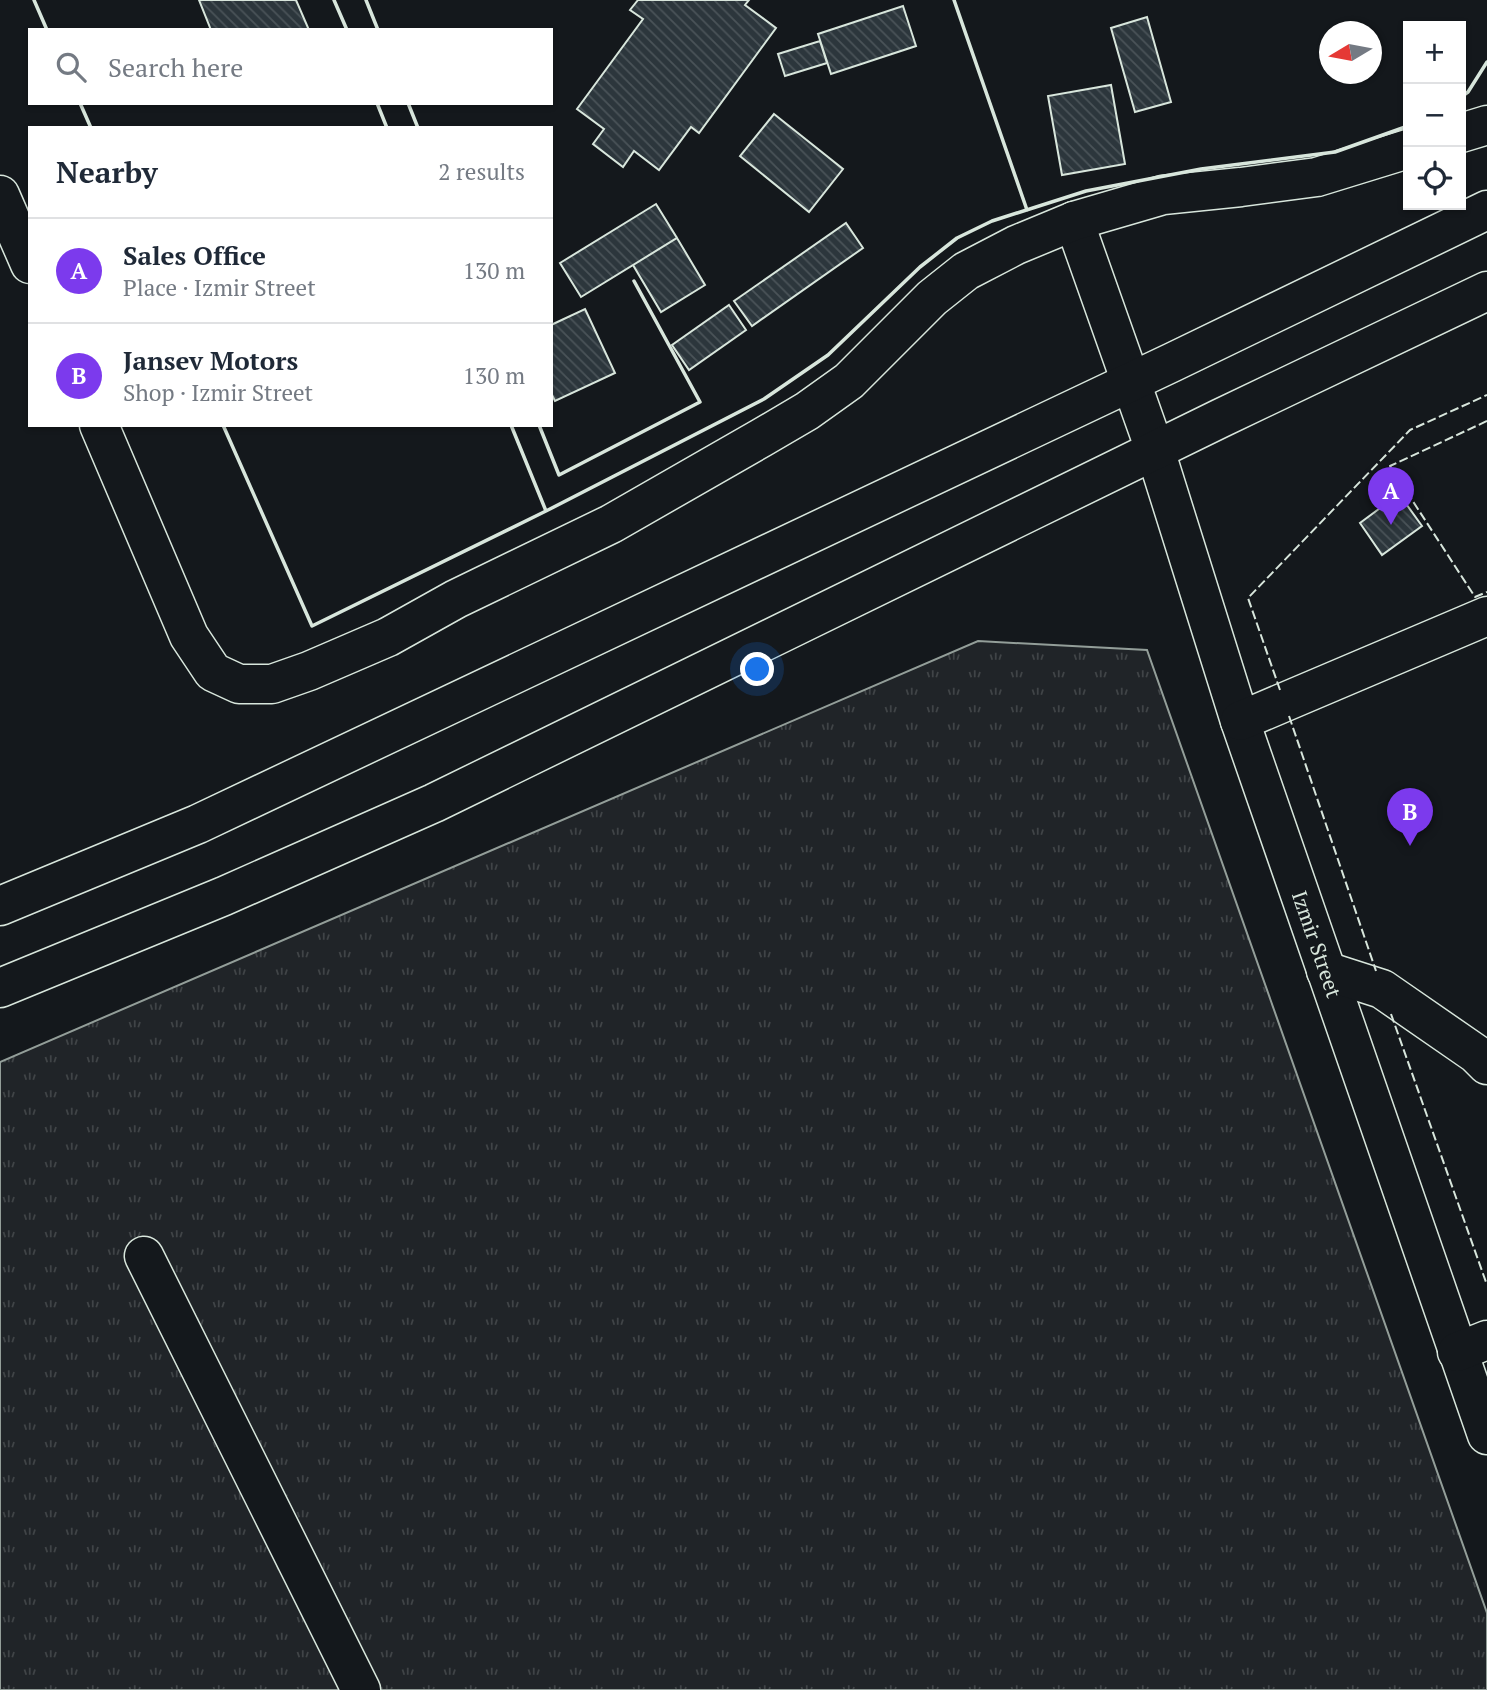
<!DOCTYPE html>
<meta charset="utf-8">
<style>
:root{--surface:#fff;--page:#f2f2f3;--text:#1f2937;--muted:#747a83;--line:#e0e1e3;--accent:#7c3aed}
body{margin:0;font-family:"PT Serif",serif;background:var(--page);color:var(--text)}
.controls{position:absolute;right:21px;top:21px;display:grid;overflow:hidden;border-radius:0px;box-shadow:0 2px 5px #0004}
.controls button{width:63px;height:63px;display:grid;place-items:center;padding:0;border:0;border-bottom:2px solid var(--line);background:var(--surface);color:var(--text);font:35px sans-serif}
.compass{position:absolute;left:1319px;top:21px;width:63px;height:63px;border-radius:50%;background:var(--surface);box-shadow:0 2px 5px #0004;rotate:260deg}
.you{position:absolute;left:758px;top:670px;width:24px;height:24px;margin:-18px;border:5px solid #fff;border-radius:50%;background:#1a73e8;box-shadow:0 0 0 10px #1a73e833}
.badge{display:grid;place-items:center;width:46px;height:46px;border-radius:50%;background:var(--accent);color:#fff;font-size:23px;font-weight:700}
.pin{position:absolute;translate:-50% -58px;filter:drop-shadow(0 2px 4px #0008)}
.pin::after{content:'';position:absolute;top:37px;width:24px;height:21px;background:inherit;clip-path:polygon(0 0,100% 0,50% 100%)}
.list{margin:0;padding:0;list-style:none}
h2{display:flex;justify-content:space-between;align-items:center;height:91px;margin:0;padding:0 28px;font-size:30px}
h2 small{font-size:23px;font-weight:400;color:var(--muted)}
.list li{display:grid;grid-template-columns:46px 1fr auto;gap:21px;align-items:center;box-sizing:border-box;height:105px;padding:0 28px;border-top:2px solid var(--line)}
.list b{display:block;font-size:26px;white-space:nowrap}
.list p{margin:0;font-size:23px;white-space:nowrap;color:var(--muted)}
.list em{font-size:23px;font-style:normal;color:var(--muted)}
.icon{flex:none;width:38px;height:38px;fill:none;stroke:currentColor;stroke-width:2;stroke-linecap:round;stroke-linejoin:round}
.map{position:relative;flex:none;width:1487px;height:1690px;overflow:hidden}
.search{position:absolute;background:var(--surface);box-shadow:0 2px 5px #0004;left:28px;top:28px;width:525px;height:77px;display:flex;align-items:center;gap:18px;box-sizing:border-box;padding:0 24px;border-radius:0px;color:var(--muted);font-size:26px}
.panel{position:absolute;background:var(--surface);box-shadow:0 2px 5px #0004;left:28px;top:126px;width:525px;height:301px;border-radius:0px}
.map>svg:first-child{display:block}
</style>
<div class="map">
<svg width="1487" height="1690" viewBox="0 0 1487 1690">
<defs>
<pattern id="grass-tufts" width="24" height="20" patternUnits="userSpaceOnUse" patternTransform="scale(1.75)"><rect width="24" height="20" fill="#202428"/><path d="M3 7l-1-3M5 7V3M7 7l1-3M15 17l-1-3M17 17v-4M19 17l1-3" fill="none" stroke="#404447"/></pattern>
<pattern id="building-back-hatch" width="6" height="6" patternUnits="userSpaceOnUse" patternTransform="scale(1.75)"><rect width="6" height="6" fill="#2c363c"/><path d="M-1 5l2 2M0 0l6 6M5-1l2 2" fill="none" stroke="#4a5358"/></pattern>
</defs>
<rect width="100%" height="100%" fill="#14181c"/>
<path fill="url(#grass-tufts)" stroke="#939e99" stroke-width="2" d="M978,641l169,9 340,963v77h-1487v-628z"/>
<path fill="url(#building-back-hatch)" stroke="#d8e6dc" stroke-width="2" d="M199,0h97l13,30h-98z
M638,0h111l-4,5 31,23 -77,105 -8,-6 -32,43 -25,-19 -11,16 -30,-23 11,-15 -27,-20 66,-90 -13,-9z
M903,6l13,40 -85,28 -13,-40z
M1147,17l24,85 -36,10 -24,-84z
M820,41l7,22 -42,13 -7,-22z
M1111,85l14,79 -63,11 -14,-79z
M774,114l69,55 -34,43 -69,-56z
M656,204l21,34 -96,59 -21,-34z
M846,223l17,25 -111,78 -18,-25z
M677,238l28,47 -44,27 -28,-47z
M729,305l17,25 -57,40 -17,-25z
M585,309l30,64 -60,28 -4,-8v-68z
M1392,484l7,10 -17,13 -8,-10z
M1399,494l23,32 -40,29 -22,-32z"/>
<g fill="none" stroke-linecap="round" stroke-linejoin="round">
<defs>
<g id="minor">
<path d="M1461,133l26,-8"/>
<path d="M0,195l30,69"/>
<path id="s1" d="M1074,221l81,229 85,271 247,714"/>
<path d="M99,425l90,211 24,36 26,12h33l37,-13 79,-34 68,-38 155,-75 150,-86 46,-27 42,-30 83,-83 34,-27 50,-26 58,-24 89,-26 78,-8 76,-10 91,-28"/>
<path d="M1240,721l247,-105"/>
<path d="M1326,971l56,18 94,65 11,11"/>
<path d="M144,1256l217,434"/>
<path d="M1457,1352l30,-12"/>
</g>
<path id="major" d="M0,906l198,-82 975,-462 314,-152
M0,988l224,-92 210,-93 787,-385 266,-127"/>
</defs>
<use href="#minor" stroke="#d8e6dc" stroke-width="41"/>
<use href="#major" stroke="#d8e6dc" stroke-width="41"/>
<use href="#minor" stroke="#14181c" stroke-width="38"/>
<use href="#major" stroke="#14181c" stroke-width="38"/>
<path stroke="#d8e6dc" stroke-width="2" stroke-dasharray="9 3.5" stroke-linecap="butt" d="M1487,421l-97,45 85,131 12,-5
M1280,690l-32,-92 162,-168 77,-35
M1289,716l87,255
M1391,1014l96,271"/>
<path stroke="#d8e6dc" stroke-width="3.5" d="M34,0l13,30
M334,0l13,30
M366,0l12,30
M954,0l73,210
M1461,97l7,-5 19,-30
M80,103l11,25
M377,103l10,25
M408,103l10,25
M223,425l89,201 234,-115 218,-112 64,-44 92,-88 37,-29 35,-17 94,-30 115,-22 134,-17 73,-26
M511,425l35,86
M539,425l20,50 141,-73 -66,-121"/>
</g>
<g text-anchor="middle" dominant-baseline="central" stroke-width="5" stroke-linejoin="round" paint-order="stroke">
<g font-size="21" fill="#d8e6dc" stroke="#14181c">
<text stroke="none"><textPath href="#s1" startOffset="763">Izmir Street</textPath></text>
</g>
</g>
</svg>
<div class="controls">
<button>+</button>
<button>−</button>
<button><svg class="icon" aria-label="locate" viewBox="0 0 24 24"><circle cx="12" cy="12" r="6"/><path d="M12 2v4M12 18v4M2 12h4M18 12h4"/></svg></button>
</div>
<svg class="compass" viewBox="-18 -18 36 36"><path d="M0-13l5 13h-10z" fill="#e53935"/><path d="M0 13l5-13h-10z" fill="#747a83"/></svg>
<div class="you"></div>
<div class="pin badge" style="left:1391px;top:525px">A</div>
<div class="pin badge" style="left:1410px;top:846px">B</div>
<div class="search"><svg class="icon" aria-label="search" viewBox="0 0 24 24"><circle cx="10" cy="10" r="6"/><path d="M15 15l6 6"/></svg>Search here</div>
<section class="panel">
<h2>Nearby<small>2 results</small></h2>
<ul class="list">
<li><span class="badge">A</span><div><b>Sales Office</b><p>Place · Izmir Street</p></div><em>130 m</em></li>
<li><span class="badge">B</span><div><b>Jansev Motors</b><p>Shop · Izmir Street</p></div><em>130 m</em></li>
</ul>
</section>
</div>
